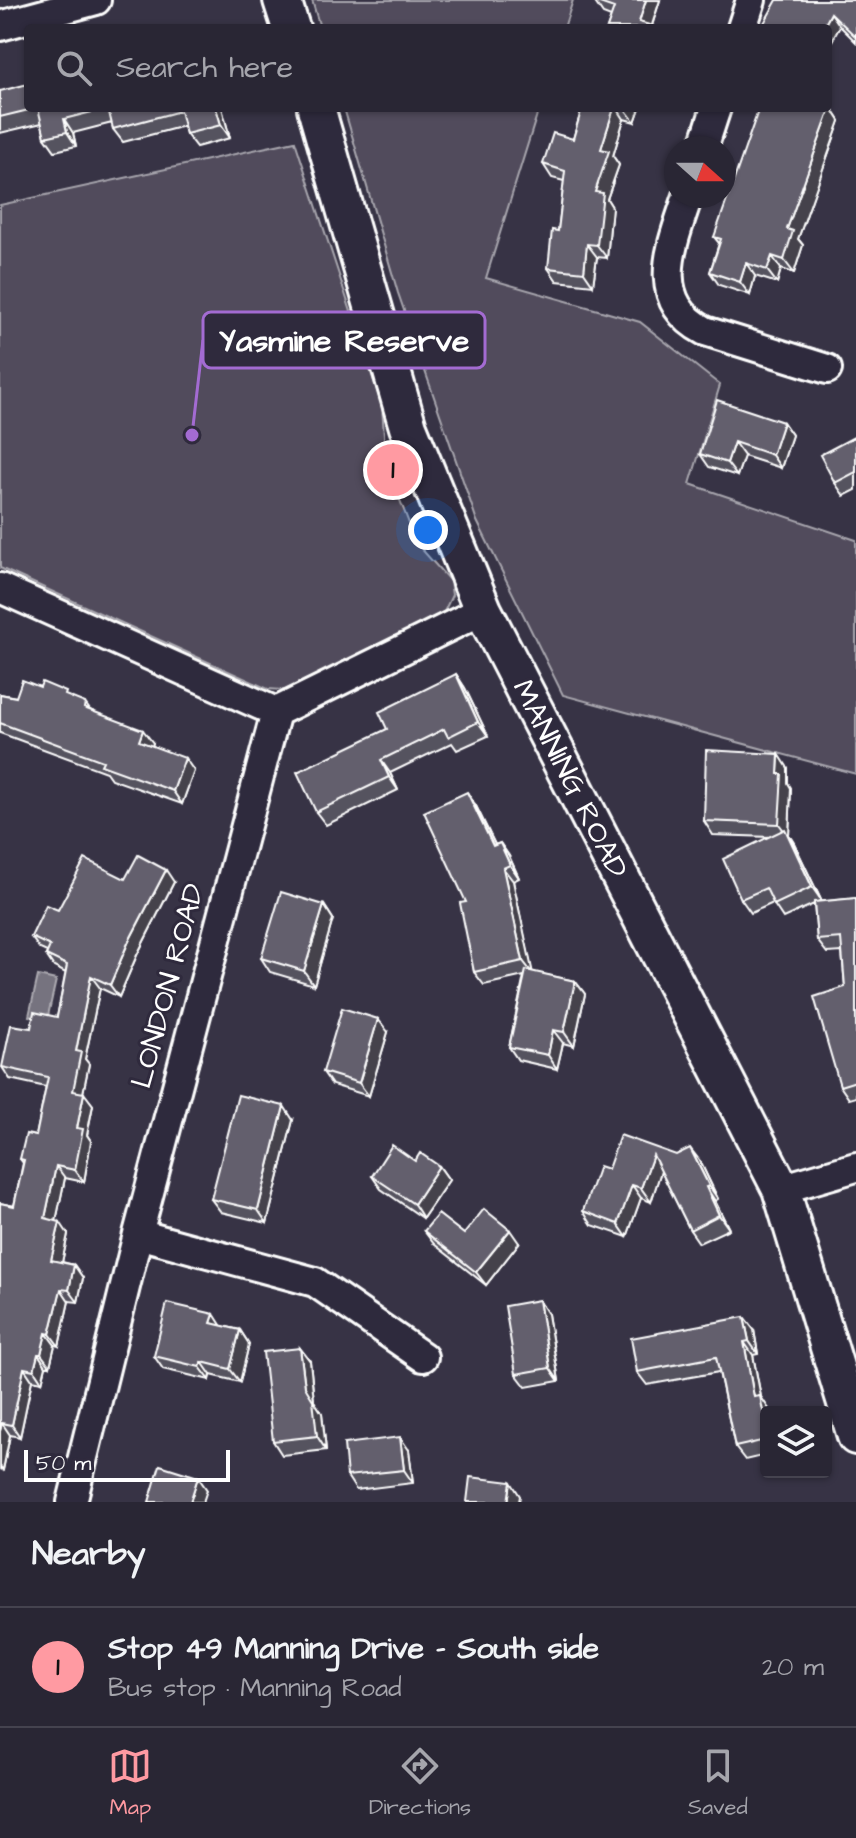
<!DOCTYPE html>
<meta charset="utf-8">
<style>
:root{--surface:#292634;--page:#353240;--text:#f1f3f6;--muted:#a5a5ac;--line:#45434f;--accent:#ff9aa2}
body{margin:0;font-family:"Architects Daughter",sans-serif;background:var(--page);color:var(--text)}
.controls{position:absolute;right:24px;bottom:24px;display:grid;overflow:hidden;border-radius:8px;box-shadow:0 2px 6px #0004}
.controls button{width:72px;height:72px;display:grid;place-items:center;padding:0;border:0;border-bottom:2px solid var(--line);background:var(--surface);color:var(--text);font:40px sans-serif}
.compass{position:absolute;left:664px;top:136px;width:72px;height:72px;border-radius:50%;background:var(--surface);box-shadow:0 2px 6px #0004;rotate:111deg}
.scale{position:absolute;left:24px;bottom:20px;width:206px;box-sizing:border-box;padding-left:8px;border:4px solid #fff;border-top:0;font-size:22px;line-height:28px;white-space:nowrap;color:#fff;-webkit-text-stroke:6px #2f2a3d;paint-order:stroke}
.you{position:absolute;left:428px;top:530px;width:28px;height:28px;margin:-20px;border:6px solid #fff;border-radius:50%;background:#1a73e8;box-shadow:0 0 0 12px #1a73e833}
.badge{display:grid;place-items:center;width:52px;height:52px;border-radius:50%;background:var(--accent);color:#111;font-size:26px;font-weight:700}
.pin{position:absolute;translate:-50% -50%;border:4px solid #fff;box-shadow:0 2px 8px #0006}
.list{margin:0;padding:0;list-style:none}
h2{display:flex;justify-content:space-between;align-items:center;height:104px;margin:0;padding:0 32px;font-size:34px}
h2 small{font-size:26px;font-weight:400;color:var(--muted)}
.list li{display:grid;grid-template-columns:52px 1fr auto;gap:24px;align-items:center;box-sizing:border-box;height:120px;padding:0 32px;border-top:2px solid var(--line)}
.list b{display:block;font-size:30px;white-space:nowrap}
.list p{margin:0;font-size:26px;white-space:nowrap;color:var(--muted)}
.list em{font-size:26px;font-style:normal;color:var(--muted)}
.icon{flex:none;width:44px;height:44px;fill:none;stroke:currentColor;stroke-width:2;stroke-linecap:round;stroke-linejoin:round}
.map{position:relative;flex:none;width:856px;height:1502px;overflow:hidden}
.search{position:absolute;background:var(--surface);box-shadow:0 2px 6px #0004;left:24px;right:24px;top:24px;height:88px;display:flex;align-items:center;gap:20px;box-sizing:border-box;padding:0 28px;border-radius:8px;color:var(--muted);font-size:30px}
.sheet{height:224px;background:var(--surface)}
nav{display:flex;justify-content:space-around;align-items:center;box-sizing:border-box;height:112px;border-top:2px solid var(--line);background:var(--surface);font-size:22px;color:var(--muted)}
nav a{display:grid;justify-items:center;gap:4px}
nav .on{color:var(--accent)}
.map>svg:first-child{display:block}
</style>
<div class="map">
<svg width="856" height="1502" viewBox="0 0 856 1502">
<rect width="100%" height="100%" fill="#373345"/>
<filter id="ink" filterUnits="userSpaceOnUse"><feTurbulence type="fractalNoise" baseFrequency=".0125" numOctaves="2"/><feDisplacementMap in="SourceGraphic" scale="16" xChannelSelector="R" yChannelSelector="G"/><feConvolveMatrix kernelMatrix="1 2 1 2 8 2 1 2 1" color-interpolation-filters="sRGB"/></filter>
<g filter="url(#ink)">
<path fill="#514c5c" stroke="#a8a6ae" stroke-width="2" d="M312,0h261l-9,28h-244z
M344,108h195l-53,170 154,44 80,63 -30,99 166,56v234l-293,-79 -86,-174 -79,-228z
M295,141l87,265 4,58 31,80 33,37 2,14 -8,17 -147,79 -29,-2 -268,-121v-363z"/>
<path fill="#76737f" stroke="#adabb2" stroke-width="2" d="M38,976l18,4 -9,40 -18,-4z"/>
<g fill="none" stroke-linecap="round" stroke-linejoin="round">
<defs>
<path id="minor" d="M0,26l96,-26
M742,28l9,-28
M703,148l13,-40
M688,196c-16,49 -41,104 17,135l122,38
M0,588l276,124
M781,1189l75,-22
M138,1234l177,48 108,75
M72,1502l66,-268 138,-522 207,-102"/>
<path id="tertiary" d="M282,0l9,28
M316,108l92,319 75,183 298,579 75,247"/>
</defs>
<use href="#minor" stroke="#fff" stroke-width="34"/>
<use href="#tertiary" stroke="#fff" stroke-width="42"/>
<use href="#minor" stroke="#2f2a3d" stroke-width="28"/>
<use href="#tertiary" stroke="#2f2a3d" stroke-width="36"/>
</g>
<path fill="#55525e" stroke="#fff" stroke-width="2" d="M660,0l-8,26 2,2h-47l4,-11 -8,-3 -9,-13z
M856,0v42l-16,-16 -12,22v-20h-61l-3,-5z
M0,91l28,17h194l8,30 -34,9 -10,-13 -2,-8 -61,16 -10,-13 -1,-6 -39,10 3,13 -21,5 -10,-14 -3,-14 -42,10z
M831,107l9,14 -42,118 5,6 -9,28 -13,-4 -4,14 -22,-7 -5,19 -31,-10 -9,-13 9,-29 -5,-6z
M582,108h58l-5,14 -11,-3 -11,37 6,9 -12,34 5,8 -5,51 -10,-1 -4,28 -36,-4 -9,-13 10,-37 6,-50 -12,-3 -9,-14 30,-25z
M783,422l9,13 -11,33 -37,-12 -7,20 -28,-9 -9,-13z
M856,436v54l-12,6 -9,-13z
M456,674l9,14 23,48 -31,14 -5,-7 -62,30 8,17 -72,35 -10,-13 71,-83z
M0,694l16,3 54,1 15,5 5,7 63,33 -1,2 42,26 -12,33 -71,-25 -5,-7 -106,-39z
M788,768v15l3,5 -2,47 5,8 27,57 -3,2 38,-4v199l-7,2 -9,-13 5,-99 -3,-35 -15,1 -10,-13 -3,-36 -31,14 -10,-15 -22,10 -10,-14 29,-62 -57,-2 -9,-14z
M476,806l19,39 5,-2 9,13 10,22 -6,3 19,91 43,9 10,13 -11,52 -11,-3 -6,26 -39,-9 -9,-13 15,-71 -40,9 -10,-13 -8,-70z
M125,879l49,3 -37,73 -18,42 -19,-9 -15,71 4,5 -6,29 10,12 -6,30 4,6 -7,41 -19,-4 -9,43 12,13 -6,28 12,3 9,13 -5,24 -9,-1 -10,45 -4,-1 -5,21h-4l-4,16 -10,-2 -12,57 -10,-2 -7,35 -3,-1v-266l14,3 9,-43 -3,-4 16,-23 10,-49 -36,-8 -8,-12 29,-39 26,-11 9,-44 -12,-6 -8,-12 1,-3 -7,-3 -9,-12 27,-27z
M324,905l9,14 -19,66 -44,-13 -9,-14z
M388,1032l-19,64 -37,-11 -9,-13z
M293,1120l-26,103 -46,-11 -10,-13z
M676,1155l24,6 18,38 -3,2 14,28 -30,14 -9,-13 -29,-59 -10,31 -10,-4 -14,39 -35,-12 -9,-14 25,-42z
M415,1161l24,5 10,14 -26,38 -42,-29 -9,-13z
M424,1231l40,3 55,9 -33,42 -52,-41z
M548,1314l11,67 -33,6 -10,-13z
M744,1317l10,13 4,24 -5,1 8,42 9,15h-4v43l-21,5 -10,-13 -16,-75 -72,13 -10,-13z
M222,1326l18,4 9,14 -9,38 -29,-7 -1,5 -47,-11 -9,-13z
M300,1348l10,13 4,40 8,12 4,37 -44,5 -9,-14z
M409,1450l4,33 -57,7 -9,-14z"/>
<path fill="#45424c" stroke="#fff" stroke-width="2" d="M646,0h14l-9,28 -12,-6z
M831,13l9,13 -12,22v-20h-5z
M831,107l9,14 -42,118 5,6 -9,28 -10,-13 3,-31z
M216,108h6l8,30 -9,-13z
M614,108h3l7,11 -11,37 6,9 -12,34 5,8 -5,51 -10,-13 -2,-53 6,-43z
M626,108h14l-5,14 -10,-13z
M64,119l9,14 3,13 -9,-14z
M587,244l10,13 -4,28 -9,-13z
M772,256l9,13 -4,14 -10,-13z
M746,263l9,13 -5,19 -10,-13z
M783,422l9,13 -11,33 -9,-13z
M734,442l10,14 -7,20 -10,-13z
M456,674l9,14 23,48 -10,-14z
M143,730l10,13 -4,11 -10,-13z
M779,754l9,14v15l3,5 -2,47 5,8 27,57 -9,-13 -23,-50 -10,-13 -1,-50z
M185,758l9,13 -12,33 -9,-13z
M381,760l9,13 8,17 -9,-13z
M467,792l9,14 26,53 -9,-13z
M500,843l9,13 10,22 -9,-13z
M503,868l10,13 20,93 -10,-13z
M166,870l8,12 -37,73 -18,42 -9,-12 18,-42z
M324,905l9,14 -19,66 -10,-14z
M91,976l9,12 -15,71 4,5 -8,39 -8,-12 3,-40z
M575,981l10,13 -11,52 -10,-14z
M378,1019l10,13 -19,64 -10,-13z
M553,1030l10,13 -6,26 -9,-14z
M84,1093l9,12 -6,30 4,6 -7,41 -9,-12 2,-42z
M284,1106l9,14 -26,103 -9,-13z
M690,1148l10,13 18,38 -9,-13z
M653,1155l9,13 -11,34 -10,-14z
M56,1166l9,12 -11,53 -9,-13z
M439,1166l10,14 -26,38 -9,-14z
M632,1185l9,13 -14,39 -9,-13z
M706,1187l9,14 14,28 -10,-14z
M60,1222l8,12 -8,38 -9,-12z
M510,1230l9,13 -33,42 -10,-13z
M74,1265l9,13 -5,24 -9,-12z
M61,1289l8,12 -10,45 -9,-12z
M539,1300l9,14 11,67 -9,-13z
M214,1314l9,14 -12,-5z
M744,1317l10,13 4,24 -9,-13z
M240,1330l9,14 -9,38 -10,-13z
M46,1333l9,12 -5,21 -9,-12z
M744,1342l9,13 8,42 8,12 1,3h-4v14l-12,-29z
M300,1348l10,13 4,40 8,12 4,37 -9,-14 -12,-49z
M38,1354l8,12 -4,16 -8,-12z
M202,1362l9,13 -1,5 -10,-13z
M24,1368l8,12 -12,57 -8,-12z
M2,1423l8,12 -7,35 -3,-4v-35z
M400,1437l9,13 4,33 -9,-13z
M198,1477l9,13 -4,12h-13z
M511,1482l9,14 -1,6h-11z"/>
<path fill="#635f6d" stroke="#fff" stroke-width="2" d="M594,0h52l-7,22 14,4 -1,2h-45l7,-20 -20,-7z
M777,0h79v37l-25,-24 -8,15h-50l-9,-5z
M28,84v24h9l-37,9v-26z
M828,106l3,1 -44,122 6,2 -9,29 -12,-4 -5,14 -21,-7 -6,19 -30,-10 11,-33 -7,-2 45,-129h69z
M38,108h70l-44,11 3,13 -22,5z
M108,108h108l5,17 -35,9 -6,-23 -67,18z
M582,108h32l-13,41 8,2 -14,41 8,1 -6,52 -10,-1 -3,28 -36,-4 4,-38 6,1 7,-60 -22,-7 10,-31 20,6z
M717,400l66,22 -11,33 -38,-13 -7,21 -27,-9z
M856,436v36l-21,11 -15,-28z
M456,674l22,48 -30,15 -4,-8 -63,31 8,17 -73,35 -19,-40 90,-43 -8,-17z
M22,680l18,7 2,-5 24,10 -1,3 20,8 -1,5 59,22 -4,11 46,17 -12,33 -72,-26 2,-4 -103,-38v-29l16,3z
M706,750l73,4 -1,20h4l-3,50 -75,-3z
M467,792l26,54 7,-3 10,22 -7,3 20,93 -49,11 -14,-69 6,-1 -42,-90z
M785,829l27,58 -38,18 -8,-17 -25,11 -18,-40z
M138,855l28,15 -38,73 -18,42 -19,-9 -15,75 5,1 -8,39 11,2 -7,35 6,1 -8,41 -19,-4 -11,52 15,4 -9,38 23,5 -5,25 -8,-1 -11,45 -4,-1 -5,21h-3l-4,16 -10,-2 -12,57 -10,-2 -2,8v-228l14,3 10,-46 -4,-1 6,-25 10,2 12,-59 -46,-10 9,-42 20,3 3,-16 23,5 10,-52 -21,-10 4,-9 -19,-9 15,-32 12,5 27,-51 40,20z
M281,892l43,13 -20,66 -43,-13z
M856,898v183l-16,5 -26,-89 31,-10 -4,-49 -24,2 -3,-38z
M526,970l49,11 -11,51 -11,-2 -5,25 -39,-8z
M342,1008l36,11 -19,64 -36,-11z
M238,1095l46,11 -26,104 -47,-11z
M620,1135l56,20 14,-7 19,38 -3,1 13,28 -29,15 -37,-75 -12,33 -9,-3 -14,39 -35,-13 16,-45 9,3z
M392,1145l23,16 5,-8 19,13 -25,38 -42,-28z
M484,1209l26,21 -34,42 -52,-41 14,-17 26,20z
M539,1300l11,68 -34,6 -11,-68z
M167,1303l47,11 -3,9 29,7 -10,39 -28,-7 -2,5 -46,-11z
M744,1317l5,24 -5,1 10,55 6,-1 6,30v14l-31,7 -19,-90 -79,15 -6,-34z
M300,1348l5,39 8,13 4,36 -44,5 -10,-89z
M400,1437l4,33 -57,6 -3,-32z
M160,1465l38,12 -8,25h-41z
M470,1477l41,5 -3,20h-41z"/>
</g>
<g text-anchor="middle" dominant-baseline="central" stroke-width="6" stroke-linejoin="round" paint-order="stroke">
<g font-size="30" fill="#fff" stroke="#2f2a3d">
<text transform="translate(570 779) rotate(63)">MANNING ROAD</text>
<text transform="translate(168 986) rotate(-75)">LONDON ROAD</text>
</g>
</g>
<path fill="none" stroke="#a36bd2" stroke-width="3" d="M192 435L203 340"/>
<circle fill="#a36bd2" stroke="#2f2a3d" stroke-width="3" cx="192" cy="435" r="8"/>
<rect fill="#2f2a3d" stroke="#a36bd2" stroke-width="3" x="203" y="312" width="282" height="56" rx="8"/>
<g font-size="32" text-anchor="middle" font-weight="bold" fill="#fff">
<text x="344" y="351">Yasmine Reserve</text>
</g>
</svg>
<div class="controls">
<button><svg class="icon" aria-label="layers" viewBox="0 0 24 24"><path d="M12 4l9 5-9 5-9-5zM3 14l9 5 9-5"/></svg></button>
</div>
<svg class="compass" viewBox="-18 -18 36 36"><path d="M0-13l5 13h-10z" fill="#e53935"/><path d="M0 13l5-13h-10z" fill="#a5a5ac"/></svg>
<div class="scale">50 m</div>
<div class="you"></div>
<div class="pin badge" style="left:393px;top:470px">1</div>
<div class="search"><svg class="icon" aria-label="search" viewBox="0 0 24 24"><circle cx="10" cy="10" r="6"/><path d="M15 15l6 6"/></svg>Search here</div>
</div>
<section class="sheet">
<h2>Nearby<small></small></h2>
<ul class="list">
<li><span class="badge">1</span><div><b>Stop 49 Manning Drive - South side</b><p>Bus stop · Manning Road</p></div><em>20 m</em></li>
</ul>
</section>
<nav>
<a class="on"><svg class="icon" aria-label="map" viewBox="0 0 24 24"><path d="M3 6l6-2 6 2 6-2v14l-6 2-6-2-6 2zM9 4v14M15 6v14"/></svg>Map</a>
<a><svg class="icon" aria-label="directions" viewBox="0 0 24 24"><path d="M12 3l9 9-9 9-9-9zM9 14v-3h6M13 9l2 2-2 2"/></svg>Directions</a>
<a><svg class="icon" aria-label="saved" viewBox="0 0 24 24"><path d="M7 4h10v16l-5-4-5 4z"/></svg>Saved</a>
</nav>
